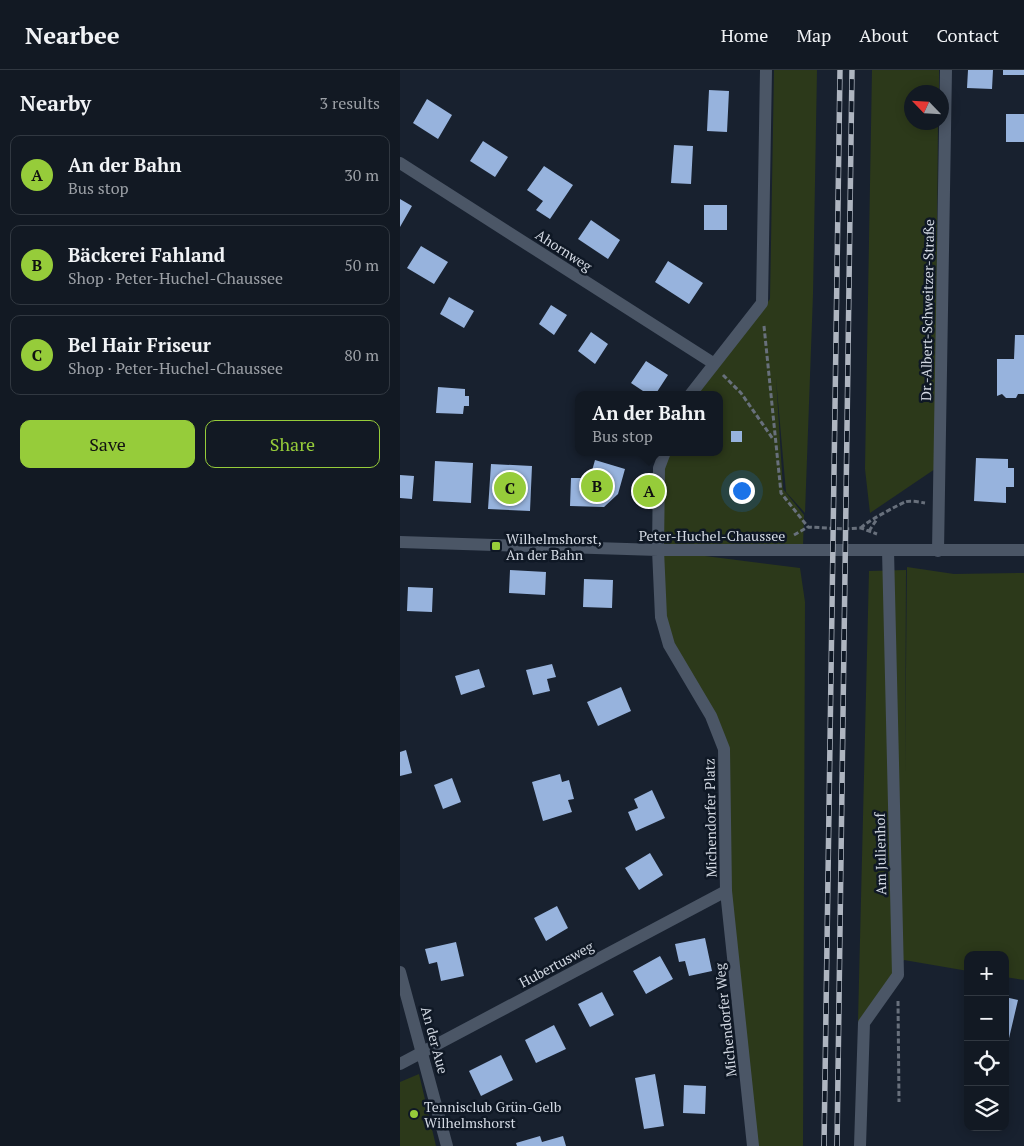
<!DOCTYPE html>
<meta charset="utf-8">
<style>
:root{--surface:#121923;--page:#1b222b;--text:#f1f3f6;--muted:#9ca0a6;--line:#313841;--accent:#96cc3a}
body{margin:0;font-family:"PT Serif",serif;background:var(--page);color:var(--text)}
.controls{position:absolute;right:15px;bottom:15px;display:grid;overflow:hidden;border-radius:10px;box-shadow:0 2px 12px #0003}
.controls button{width:45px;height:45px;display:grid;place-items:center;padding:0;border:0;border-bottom:1px solid var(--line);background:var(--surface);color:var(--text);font:25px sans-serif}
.compass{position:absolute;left:504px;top:15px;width:45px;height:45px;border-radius:50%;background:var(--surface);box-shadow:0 2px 12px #0003;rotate:295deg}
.you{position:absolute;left:341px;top:420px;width:18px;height:18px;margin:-12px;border:4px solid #fff;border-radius:50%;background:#1a73e8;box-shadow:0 0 0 8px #1a73e833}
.badge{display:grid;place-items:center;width:32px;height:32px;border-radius:50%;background:var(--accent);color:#111;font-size:16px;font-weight:700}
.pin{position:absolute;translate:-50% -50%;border:2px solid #fff;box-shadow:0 1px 5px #0006}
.popup{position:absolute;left:175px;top:321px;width:148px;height:65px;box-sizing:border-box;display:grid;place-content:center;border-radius:10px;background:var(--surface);filter:drop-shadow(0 1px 4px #0005);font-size:16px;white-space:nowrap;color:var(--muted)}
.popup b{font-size:19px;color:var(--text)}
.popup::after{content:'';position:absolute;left:50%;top:100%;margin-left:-10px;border:10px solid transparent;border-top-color:var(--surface)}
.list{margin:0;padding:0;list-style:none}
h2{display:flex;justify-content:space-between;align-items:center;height:65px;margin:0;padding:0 20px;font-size:21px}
h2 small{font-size:16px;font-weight:400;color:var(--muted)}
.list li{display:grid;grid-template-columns:32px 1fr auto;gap:15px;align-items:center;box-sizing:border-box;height:80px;margin:0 10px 10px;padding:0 10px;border:1px solid var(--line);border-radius:10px}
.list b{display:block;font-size:19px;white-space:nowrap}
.list p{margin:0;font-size:16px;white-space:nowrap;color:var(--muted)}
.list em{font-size:16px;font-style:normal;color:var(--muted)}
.actions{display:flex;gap:10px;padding:15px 20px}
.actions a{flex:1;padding:11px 0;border:1px solid var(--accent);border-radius:10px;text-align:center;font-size:18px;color:var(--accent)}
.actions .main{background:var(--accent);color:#111}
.icon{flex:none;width:28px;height:28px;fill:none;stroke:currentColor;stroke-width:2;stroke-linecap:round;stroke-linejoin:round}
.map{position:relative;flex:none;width:624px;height:1076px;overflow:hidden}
header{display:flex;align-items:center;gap:30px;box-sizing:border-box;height:70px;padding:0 25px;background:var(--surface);border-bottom:1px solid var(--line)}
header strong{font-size:24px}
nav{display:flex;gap:28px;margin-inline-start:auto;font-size:18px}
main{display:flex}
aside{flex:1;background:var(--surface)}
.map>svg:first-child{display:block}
</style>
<header>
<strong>Nearbee</strong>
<nav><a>Home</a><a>Map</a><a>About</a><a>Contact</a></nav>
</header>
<main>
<aside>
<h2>Nearby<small>3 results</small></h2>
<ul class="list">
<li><span class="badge">A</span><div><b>An der Bahn</b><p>Bus stop</p></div><em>30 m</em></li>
<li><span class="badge">B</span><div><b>Bäckerei Fahland</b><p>Shop · Peter-Huchel-Chaussee</p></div><em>50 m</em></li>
<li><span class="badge">C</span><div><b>Bel Hair Friseur</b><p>Shop · Peter-Huchel-Chaussee</p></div><em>80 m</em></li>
</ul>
<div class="actions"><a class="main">Save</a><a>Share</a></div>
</aside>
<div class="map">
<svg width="624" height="1076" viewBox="0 0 624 1076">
<rect width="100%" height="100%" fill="#18212f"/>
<path fill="#2c391a" d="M374,0h43l-4,224 -8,219 -19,-21 -10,-114 7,111 21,26 -1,31 -139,-1v-76l6,-17h49v-57h-22l73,-96z
M472,0h67v22h-27v30l26,1 -3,346 -65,44 -5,-44z
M258,480l142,18 5,34 -2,544h-50l-27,-255 -2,-142 -63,-132z
M507,497l47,7 70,-1v407l-19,-3v-22h-37v16l-64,-11 -46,62 11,-451 37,-1 -1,205z
M19,1004l17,72h-36v-64z"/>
<path fill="#97b3dd" d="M568,0h25l-1,19 -25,-1z
M603,0h21v5h-21z
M309,20l20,1 -2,41 -20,-1z
M27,29l25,16 -14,24 -25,-16z
M606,44h18v28h-18z
M83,71l25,16 -13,20 -25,-16z
M274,75l19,1 -2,38 -20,-1z
M144,96l29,19 -23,34 -14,-9 7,-9 -16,-11z
M0,129l12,7 -12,21z
M304,135h23v25h-23z
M191,150l29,20 -12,19 -30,-20z
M21,176l27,16 -14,22 -27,-16z
M268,191l35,22 -14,21 -34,-22z
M49,227l25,14 -10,17 -24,-14z
M151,235l16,10 -13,20 -15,-11z
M191,262l17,12 -13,20 -17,-13z
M615,265h9v59h-6l-2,4h-10l-4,-4 -5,2v-37h17z
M246,291l22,14 -13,20h-6l-18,-12z
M38,317l27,2v7h4v10h-5l-1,8 -27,-1z
M331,361h11v11h-11z
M576,388l32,1v9h6v19h-8v16l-32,-2z
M195,390l30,9 -7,25 -14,13 -34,-1 1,-28h19z
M35,391l38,2 -2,40 -38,-2z
M91,394l41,2 -2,45 -42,-2z
M0,405l14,1 -2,23 -12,-1z
M110,500l36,2 -1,23 -36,-2z
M184,509l29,1 -1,28 -29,-1z
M8,517l25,1 -1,24 -25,-1z
M152,594l4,13 -9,2 3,12 -17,4 -7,-25z
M79,599l6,18 -24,8 -6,-19z
M221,617l10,24 -33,15 -11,-24z
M6,680l6,23 -12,3v-24z
M160,704l2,8 7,-2 5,19 -6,1 4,12 -29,9 -11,-39z
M52,708l9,24 -18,7 -9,-24z
M252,720l13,28 -29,13 -8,-19 10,-4 -4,-9z
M250,783l13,22 -24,15 -14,-22z
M157,836l11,22 -22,13 -12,-23z
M305,868l7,33 -23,5 -4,-15 -6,1 -4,-18z
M56,872l8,34 -23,5 -4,-19 -8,2 -4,-15z
M260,886l13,23 -27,15 -13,-23z
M202,922l12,23 -24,12 -12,-23z
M605,927l13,3 -12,51h-1z
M154,955l12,24 -30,14 -11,-23z
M101,985l12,25 -32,16 -12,-25z
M255,1004l9,52 -20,3 -9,-51z
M284,1015l22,1 -1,28 -22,-1z
M140,1066l2,6 21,-6 3,10h-49l-1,-3z"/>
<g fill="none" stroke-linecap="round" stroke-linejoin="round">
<path stroke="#68707c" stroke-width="3" stroke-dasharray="5 2.5" stroke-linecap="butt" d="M364,256l17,167 27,34
M323,305l18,18 32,46
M461,458c3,-5 37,-23 44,-26 5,-2 14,0 20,1
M469,461l8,-12
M394,465l14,-8 37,2 16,-1 16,6
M498,931l1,101"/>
<path stroke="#4b5666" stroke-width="12" d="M0,93l313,200
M290,325l72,-92 4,-233
M265,382l-6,16 -1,82 3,67 8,28 42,71 13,33 2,142 27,255
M0,472l258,8h366
M538,481l8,-481
M0,902l47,174
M0,994l326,-173
M460,1076l4,-123 34,-48 -10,-425"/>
<defs>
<path id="rail" d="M424,1076l16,-1076
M437,1076l15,-1076"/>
</defs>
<use href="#rail" stroke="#aeb5c0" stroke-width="5.5"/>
<use href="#rail" stroke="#0f1825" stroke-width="4" stroke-dasharray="11" stroke-linecap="butt"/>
</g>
<g fill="#96cc3a" stroke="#0f1825" stroke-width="2">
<rect x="91" y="471" width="10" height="10" rx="2.5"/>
<circle cx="14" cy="1044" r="5"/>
</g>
<g text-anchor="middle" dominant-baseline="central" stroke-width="5" stroke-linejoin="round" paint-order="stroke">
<g font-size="14" fill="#d3d9e3" stroke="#0f1825">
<text transform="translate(164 180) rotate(33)">Ahornweg</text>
<text transform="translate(527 240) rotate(-89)">Dr.-Albert-Schweitzer-Straße</text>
<text x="312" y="465">Peter-Huchel-Chaussee</text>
<text transform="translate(310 748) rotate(-91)">Michendorfer Platz</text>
<text transform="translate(480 784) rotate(-91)">Am Julienhof</text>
<text transform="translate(156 894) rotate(-28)">Hubertusweg</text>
<text transform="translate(325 950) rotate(-96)">Michendorfer Weg</text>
<text transform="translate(35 970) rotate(75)">An der Aue</text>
</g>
<g font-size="14" fill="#d3d9e3" stroke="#0f1825" text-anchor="start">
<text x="106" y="468">Wilhelmshorst,<tspan x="106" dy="16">An der Bahn</tspan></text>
<text x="24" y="1036">Tennisclub Grün-Gelb<tspan x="24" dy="16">Wilhelmshorst</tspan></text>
</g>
</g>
</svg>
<div class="controls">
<button>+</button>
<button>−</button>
<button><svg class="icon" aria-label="locate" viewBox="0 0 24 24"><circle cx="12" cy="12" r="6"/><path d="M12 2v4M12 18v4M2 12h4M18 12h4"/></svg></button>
<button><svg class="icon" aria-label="layers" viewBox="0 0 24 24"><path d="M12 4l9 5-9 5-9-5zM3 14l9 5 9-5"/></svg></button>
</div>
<svg class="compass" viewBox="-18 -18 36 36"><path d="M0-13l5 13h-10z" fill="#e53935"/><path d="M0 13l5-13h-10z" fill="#9ca0a6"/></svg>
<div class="you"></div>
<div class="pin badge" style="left:249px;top:421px">A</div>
<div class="popup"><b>An der Bahn</b>Bus stop</div>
<div class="pin badge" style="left:197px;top:416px">B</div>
<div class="pin badge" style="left:110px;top:418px">C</div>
</div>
</main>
